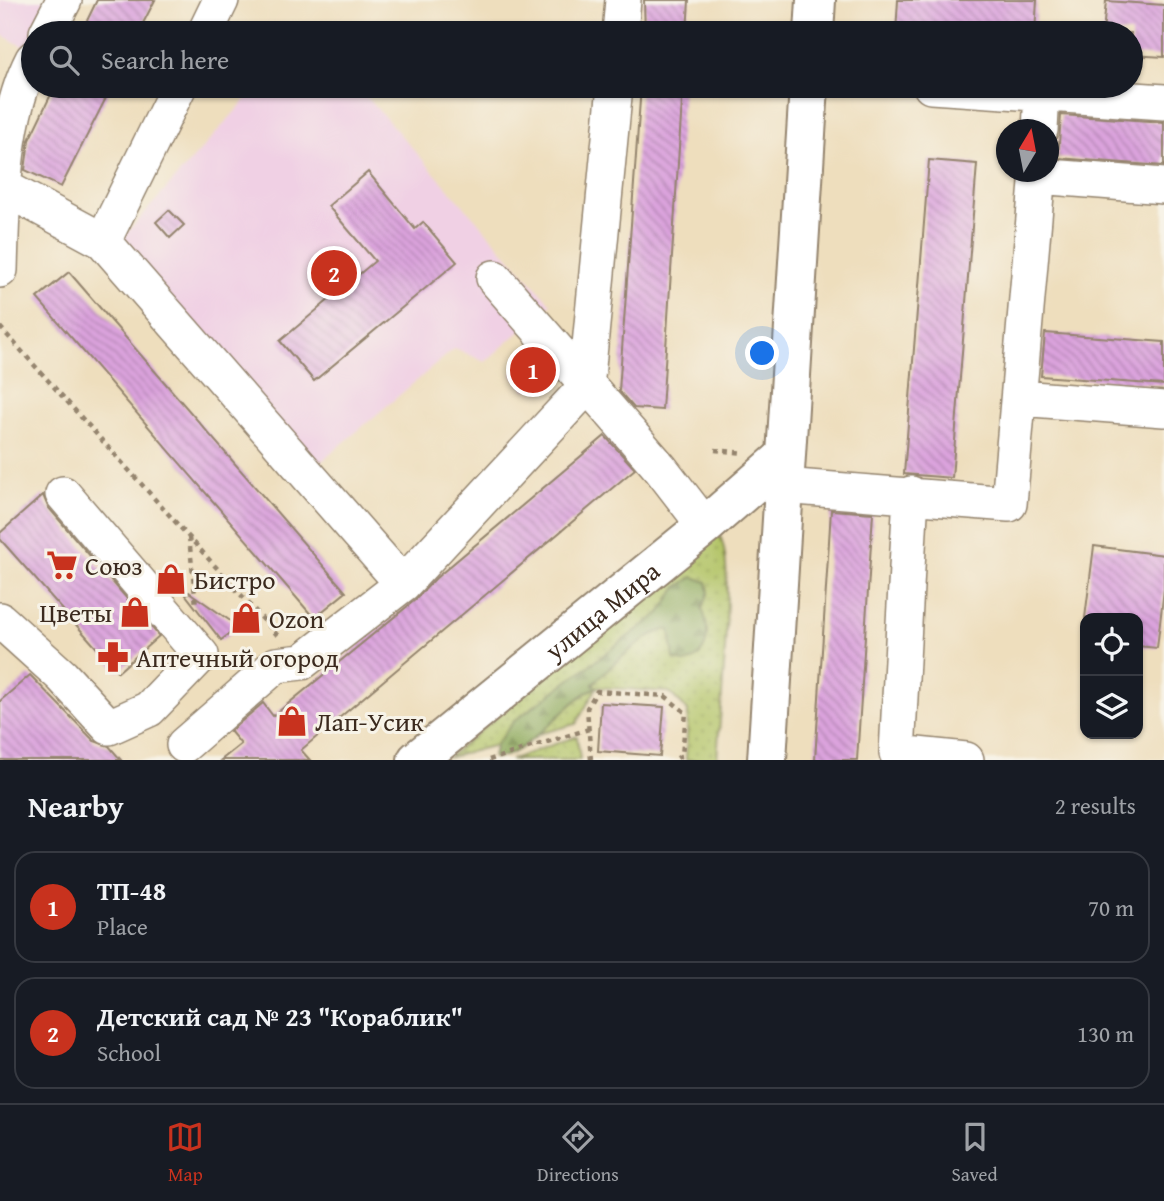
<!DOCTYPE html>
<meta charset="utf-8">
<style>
:root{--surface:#171b24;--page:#242831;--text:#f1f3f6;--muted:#9ea1a6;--line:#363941;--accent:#c8321e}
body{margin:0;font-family:"Gentium Book Plus",serif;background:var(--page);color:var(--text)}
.controls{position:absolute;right:21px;bottom:21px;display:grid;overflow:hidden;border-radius:14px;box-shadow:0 2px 5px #0004}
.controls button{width:63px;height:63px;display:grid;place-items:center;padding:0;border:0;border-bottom:2px solid var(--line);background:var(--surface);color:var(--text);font:35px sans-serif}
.compass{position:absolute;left:996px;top:119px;width:63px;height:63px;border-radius:50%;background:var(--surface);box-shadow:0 2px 5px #0004;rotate:10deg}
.you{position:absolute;left:763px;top:354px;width:24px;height:24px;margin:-18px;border:5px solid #fff;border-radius:50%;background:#1a73e8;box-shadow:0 0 0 10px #1a73e833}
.badge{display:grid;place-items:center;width:46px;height:46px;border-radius:50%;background:var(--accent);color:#fff;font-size:23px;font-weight:700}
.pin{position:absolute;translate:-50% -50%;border:4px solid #fff;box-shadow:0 2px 7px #0006}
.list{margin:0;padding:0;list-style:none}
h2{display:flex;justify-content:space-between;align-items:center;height:91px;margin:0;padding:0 28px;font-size:30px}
h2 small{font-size:23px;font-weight:400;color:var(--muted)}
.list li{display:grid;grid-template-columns:46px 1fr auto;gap:21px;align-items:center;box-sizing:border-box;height:112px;margin:0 14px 14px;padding:0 14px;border:2px solid var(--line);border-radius:21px}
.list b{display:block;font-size:26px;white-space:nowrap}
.list p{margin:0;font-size:23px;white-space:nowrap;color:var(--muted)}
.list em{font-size:23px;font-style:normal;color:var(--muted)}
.icon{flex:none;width:38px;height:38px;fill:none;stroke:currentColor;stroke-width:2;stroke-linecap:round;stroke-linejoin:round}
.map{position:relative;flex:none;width:1164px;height:760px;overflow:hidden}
.search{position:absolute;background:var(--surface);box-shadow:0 2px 5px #0004;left:21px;right:21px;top:21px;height:77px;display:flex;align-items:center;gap:18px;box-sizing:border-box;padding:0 24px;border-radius:38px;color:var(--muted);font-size:26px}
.sheet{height:343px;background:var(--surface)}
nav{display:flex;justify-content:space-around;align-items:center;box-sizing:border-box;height:98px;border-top:2px solid var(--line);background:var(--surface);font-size:19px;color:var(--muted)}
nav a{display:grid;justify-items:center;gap:4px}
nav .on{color:var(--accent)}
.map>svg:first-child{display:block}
</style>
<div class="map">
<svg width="1164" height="760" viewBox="0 0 1164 760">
<defs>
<pattern id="grass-dots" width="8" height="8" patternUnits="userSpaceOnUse" patternTransform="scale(1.75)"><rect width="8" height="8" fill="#b4c569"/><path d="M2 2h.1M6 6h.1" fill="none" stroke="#9ca95b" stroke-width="1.8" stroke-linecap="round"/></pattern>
<pattern id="forest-firs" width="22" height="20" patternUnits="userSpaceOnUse" patternTransform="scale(1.75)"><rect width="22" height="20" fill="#8faa5d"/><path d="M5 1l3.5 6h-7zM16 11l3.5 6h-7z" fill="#768b4c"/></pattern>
<pattern id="building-back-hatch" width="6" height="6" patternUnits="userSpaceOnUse" patternTransform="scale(1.75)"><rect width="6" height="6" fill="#dba3dd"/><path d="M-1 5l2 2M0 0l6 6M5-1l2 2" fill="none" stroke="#b385b3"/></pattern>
</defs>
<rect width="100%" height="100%" fill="#f7f3e8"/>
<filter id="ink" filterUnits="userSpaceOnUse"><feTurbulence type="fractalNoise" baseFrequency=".0143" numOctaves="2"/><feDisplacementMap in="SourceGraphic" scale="14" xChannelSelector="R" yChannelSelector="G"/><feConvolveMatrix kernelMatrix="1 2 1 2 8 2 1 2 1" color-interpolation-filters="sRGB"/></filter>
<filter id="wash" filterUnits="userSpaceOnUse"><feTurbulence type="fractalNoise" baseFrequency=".00686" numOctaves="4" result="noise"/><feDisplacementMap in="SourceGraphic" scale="28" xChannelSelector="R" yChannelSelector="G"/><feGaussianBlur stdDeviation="1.57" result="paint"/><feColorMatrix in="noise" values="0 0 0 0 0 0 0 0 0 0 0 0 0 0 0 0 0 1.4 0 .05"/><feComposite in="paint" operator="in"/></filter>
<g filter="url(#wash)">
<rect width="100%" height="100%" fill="#eedebd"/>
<path fill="#f0d0e4" d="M0,0h51l-25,48 -26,-14z
M258,86h99l194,218 -66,58 -30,-14 -140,119 -197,-224z"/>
<path fill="url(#grass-dots)" stroke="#787844" stroke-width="2" d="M719,535c18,23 0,187 -2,225h-31l2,-49 -19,-19 -72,-5 -21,37 -129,34z
M577,736l3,24h-70z"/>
<path fill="url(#forest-firs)" stroke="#656a3e" stroke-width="2" d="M693,577l14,5 2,10 -7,16c8,21 9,47 -16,55l-12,-4 -4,-29c-17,-4 -65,41 -77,54l4,3c-29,11 -72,73 -104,71l2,-12 19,-25 146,-108 17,-26z"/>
<g id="blocks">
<path fill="url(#building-back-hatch)" d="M97,0h58l-17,33h-57z
M644,0h45l-2,33h-42z
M898,0h139l-2,33h-139z
M1106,1l58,4v52l-33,-2v-22h-28z
M55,86h57l-51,101 -36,-17 4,-30z
M641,86h42l-21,324 -28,-2 -15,-17z
M1061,115l103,7v44l-106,-8z
M929,160l48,4 -25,314 -48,-4z
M368,172l47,57 8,-7 34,40 -143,119 -34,-40 95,-80 -47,-55z
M169,210l15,15 -14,13 -14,-16z
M69,272l277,320 -32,26 -277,-320z
M1045,333l119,9v43l-123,-9z
M534,355l15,16 -23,19 -14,-16z
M605,436l30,33 -334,281 9,10h-89l20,-16 -11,-13 33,-28 10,13 142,-116 21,-22z
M43,495l5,12 111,129 -41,36 -118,-133v-6z
M831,510l42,3 -16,247h-42z
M1094,546l70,9v34l-7,59 -19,-2v-28h-53z
M189,592l50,35 -18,13 -35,-45z
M30,675l64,66 15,5 12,14h-121v-59z
M601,703l63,4 -4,49 -62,-5z"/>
</g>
</g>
<g filter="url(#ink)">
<use href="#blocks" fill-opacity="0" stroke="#94846e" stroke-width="2"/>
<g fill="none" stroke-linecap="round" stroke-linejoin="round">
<defs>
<path id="minor" d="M47,33l17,-33
M205,33l16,-33
M620,33l3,-33
M931,86l233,16
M1040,130l2,-37
M1037,176l127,10
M3,187l100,54 76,-155
M103,241l300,343
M0,270c2,-67 2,-151 33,-211
M494,278l167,191 44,57
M1019,398l145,11
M783,486l226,18 29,-332
M911,494l-14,259 69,7
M0,620l62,56 47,51 40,-18 52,-54 -138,-161
M184,745l92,-80 26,-3 101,-78 183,-197 29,-301"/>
<g id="major">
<path d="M814,33l2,-33"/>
<path id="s1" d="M417,760l288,-234 79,-69"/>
<path d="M767,760l42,-674"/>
</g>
</defs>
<use href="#minor" stroke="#94846e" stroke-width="38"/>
<use href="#major" stroke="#94846e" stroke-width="42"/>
<path stroke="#94846e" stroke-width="4.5" stroke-dasharray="5 5" stroke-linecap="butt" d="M0,327l278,309
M715,450l29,3
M189,537l7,68
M489,760l100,-31
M591,760l-4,-52 10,-17 68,5 21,17 -4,42 -8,5"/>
<use href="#minor" stroke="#fff" stroke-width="35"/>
<use href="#major" stroke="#fff" stroke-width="38"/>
</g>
</g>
<defs>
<symbol id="supermarket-bare" viewBox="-9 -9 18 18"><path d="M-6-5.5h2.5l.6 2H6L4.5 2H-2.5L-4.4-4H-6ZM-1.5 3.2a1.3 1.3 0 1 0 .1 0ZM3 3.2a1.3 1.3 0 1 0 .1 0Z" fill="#c8321e" stroke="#f7f3e8" stroke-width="2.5" paint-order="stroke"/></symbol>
<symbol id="shop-bare" viewBox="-9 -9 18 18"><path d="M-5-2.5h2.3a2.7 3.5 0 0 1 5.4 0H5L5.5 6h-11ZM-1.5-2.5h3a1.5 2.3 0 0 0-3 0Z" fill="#c8321e" stroke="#f7f3e8" stroke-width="2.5" paint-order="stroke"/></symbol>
<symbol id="pharmacy-bare" viewBox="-9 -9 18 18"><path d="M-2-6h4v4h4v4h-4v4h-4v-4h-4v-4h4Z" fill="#c8321e" stroke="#f7f3e8" stroke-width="2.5" paint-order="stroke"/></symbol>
</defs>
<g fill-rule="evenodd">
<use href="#supermarket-bare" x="40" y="543" width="44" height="44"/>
<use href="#shop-bare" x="149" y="557" width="44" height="44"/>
<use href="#shop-bare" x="113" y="590" width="44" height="44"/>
<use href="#shop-bare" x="224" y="596" width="44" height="44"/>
<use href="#pharmacy-bare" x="91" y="635" width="44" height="44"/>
<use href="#shop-bare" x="270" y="699" width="44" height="44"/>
</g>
<g text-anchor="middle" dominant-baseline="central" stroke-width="6" stroke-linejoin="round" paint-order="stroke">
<g font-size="26" fill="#3b2a1e" stroke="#f7f3e8" text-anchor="start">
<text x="85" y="565">Союз</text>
<text x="194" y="579">Бистро</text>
<text x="112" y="612" text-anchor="end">Цветы</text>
<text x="269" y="618">Ozon</text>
<text x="136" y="657">Аптечный огород</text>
<text x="315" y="721">Лап-Усик</text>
</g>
<g font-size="26" fill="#3b2a1e" stroke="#f7f3e8">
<text stroke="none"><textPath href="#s1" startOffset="238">улица Мира</textPath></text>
</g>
</g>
</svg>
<div class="controls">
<button><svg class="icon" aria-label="locate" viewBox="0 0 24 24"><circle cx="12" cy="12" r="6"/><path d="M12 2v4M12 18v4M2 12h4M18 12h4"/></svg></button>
<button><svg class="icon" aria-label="layers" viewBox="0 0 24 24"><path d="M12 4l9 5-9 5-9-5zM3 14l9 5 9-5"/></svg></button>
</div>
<svg class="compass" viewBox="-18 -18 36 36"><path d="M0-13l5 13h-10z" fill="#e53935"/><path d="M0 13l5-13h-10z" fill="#9ea1a6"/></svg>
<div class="you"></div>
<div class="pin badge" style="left:533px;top:370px">1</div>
<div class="pin badge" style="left:334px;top:273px">2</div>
<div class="search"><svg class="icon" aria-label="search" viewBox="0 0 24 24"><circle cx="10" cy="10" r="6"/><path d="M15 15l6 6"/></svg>Search here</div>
</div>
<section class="sheet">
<h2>Nearby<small>2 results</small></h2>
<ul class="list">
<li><span class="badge">1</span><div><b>ТП-48</b><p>Place</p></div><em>70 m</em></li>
<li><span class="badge">2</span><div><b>Детский сад № 23 &quot;Кораблик&quot;</b><p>School</p></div><em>130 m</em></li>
</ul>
</section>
<nav>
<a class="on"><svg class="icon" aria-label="map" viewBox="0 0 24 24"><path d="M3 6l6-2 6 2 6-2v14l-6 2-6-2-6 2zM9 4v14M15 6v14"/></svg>Map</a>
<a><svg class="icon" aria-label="directions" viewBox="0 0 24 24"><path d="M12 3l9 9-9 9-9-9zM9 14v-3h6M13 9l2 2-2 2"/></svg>Directions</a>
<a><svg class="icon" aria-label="saved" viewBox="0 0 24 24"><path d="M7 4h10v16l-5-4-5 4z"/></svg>Saved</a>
</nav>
